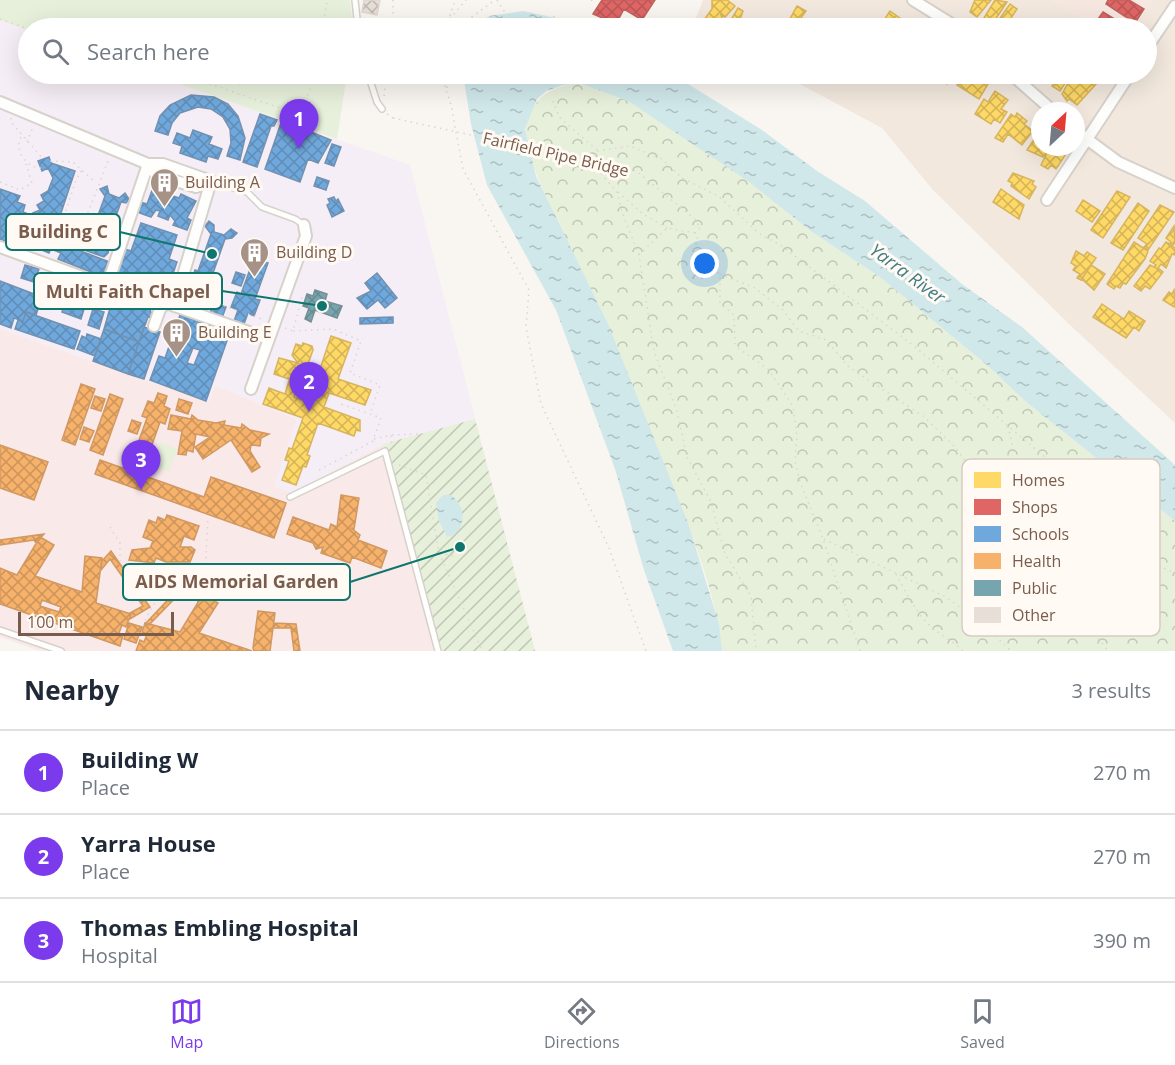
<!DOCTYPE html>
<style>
:root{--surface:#fff;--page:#f6f6f7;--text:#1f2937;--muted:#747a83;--line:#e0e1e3;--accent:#7c3aed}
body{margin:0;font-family:"Open Sans",sans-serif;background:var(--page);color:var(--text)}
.compass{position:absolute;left:1031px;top:102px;width:54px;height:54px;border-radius:50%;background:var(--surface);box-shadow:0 6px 24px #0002;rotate:26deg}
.scale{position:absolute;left:18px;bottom:15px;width:156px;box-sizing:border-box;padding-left:6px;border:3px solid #7a5c4d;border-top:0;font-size:16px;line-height:21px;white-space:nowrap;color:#7a5c4d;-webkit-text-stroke:4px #fffaf3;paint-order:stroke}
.you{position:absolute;left:705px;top:264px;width:21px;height:21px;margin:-15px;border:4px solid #fff;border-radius:50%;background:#1a73e8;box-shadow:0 0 0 9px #1a73e833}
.badge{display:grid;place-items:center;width:39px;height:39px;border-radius:50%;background:var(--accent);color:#fff;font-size:20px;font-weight:700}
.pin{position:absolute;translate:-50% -50px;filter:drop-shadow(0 2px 3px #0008)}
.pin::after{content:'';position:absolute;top:32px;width:21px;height:18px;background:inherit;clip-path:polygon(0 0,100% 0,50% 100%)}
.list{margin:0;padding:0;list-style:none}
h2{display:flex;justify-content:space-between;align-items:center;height:78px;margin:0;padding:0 24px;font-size:26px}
h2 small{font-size:20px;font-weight:400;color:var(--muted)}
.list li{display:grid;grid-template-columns:39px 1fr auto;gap:18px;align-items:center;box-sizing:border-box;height:84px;padding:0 24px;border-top:2px solid var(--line)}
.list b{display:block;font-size:22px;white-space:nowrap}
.list p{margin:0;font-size:20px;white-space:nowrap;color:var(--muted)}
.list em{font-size:20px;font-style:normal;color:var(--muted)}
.icon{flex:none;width:33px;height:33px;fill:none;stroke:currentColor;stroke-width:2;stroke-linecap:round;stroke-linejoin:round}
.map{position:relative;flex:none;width:1175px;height:651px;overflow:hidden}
.search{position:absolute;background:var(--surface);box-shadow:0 6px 24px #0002;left:18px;right:18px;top:18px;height:66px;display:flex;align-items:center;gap:15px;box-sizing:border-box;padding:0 21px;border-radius:33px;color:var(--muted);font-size:22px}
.sheet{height:330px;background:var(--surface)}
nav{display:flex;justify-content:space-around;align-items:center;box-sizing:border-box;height:84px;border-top:2px solid var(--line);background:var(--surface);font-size:16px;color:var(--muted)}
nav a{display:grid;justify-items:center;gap:3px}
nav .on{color:var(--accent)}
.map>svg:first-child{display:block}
</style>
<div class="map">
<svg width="1175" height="651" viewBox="0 0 1175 651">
<defs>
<pattern id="forest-crowns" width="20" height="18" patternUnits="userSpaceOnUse" patternTransform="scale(1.5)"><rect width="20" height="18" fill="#e7f0db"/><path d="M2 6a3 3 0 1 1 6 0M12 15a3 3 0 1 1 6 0" fill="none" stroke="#c0c6b4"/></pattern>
<pattern id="garden-furrows" width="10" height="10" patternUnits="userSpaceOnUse" patternTransform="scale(1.5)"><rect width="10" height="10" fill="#e7f0db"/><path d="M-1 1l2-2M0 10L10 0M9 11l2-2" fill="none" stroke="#c0c6b4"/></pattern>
<pattern id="water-ripples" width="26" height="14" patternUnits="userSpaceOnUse" patternTransform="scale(1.5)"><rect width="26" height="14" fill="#d0e8ea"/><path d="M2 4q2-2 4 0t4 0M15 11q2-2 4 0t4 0" fill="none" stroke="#aebfc0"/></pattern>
<pattern id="homes-cross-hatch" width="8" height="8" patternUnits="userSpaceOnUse" patternTransform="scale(1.5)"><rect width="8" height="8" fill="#ffd966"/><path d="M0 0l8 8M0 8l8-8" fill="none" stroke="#d3b356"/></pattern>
<pattern id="shops-cross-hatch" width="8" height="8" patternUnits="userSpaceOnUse" patternTransform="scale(1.5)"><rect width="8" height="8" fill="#e06666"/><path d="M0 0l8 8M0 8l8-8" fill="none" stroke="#bb5756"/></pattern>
<pattern id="schools-cross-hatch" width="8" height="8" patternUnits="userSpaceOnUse" patternTransform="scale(1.5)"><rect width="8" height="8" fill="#6fa8dc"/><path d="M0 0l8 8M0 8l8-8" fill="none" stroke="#608cb5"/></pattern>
<pattern id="health-cross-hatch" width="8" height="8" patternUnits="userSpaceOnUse" patternTransform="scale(1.5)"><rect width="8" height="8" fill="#f6b26b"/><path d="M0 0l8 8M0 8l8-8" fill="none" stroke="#cc945a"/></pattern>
<pattern id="public-cross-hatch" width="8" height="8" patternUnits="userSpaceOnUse" patternTransform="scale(1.5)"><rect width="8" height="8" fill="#76a5af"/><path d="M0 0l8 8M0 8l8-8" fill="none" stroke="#668a91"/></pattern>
<pattern id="building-cross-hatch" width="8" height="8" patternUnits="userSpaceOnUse" patternTransform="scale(1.5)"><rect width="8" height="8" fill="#e6ded7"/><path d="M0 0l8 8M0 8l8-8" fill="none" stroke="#bfb7b1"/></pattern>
</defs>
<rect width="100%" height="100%" fill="#f9f5f0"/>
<path fill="#f2e8de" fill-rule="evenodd" d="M703,0h348l48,28h-401l-5,-2z
M1152,0h23v423l-106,-99 -136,-134 -51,-62 -101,-54h365v-46h-12zM1040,111h36v36h-36z"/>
<path fill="#f6e8e1" d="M1051,0h101l-18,28h-35z"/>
<path fill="#f6eef6" d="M0,20l28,10v44h123l259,91 125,486 -152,-207 -91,49 -18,-7 23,-67 -81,-32 -6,15 -210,-73z"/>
<path fill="#fae9e9" d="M0,329l209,73 6,-16 82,33 -23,67 18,7 91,-49 57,207h-400l-40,-14z"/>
<path fill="#e7f0db" d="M0,0h350l3,28 -325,2 -28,-10z
M151,74h196l-10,65z
M160,442l17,7 -8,23 -17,-6z"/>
<path fill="url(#forest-crowns)" d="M579,83l49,18 120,79 64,52 68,45 107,88 38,36 150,120v130h-453c-7,-68 -37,-132 -63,-195 -18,-43 -33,-88 -51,-131 -16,-38 -88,-164 -82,-197 6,-31 24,-41 53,-45z"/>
<path fill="url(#garden-furrows)" d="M475,419l60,232h-95l-57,-207z"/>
<path fill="url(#water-ripples)" d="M523,11l66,14 7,3h-123l16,-12z
M463,74h209l90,56 55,41 48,30 97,83 60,43 153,138v56l-150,-120 -38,-36 -107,-88 -68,-45 -64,-51 -120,-80 -49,-18 -16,2 -17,6 -9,8 -12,30 11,47 72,148 80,199 31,101 3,27h-49l-29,-81 -29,-101 -59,-159 -69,-125 -16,-61z
M448,494c19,8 20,39 -1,43l-8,-16 -3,-18 6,-7z"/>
<path fill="url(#homes-cross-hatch)" stroke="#d7b45e" stroke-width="1.5" d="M712,0h15l8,6 -10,11 -4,-2 1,3 -6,10 -12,-8 8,-11z
M975,0h16l-14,17 -7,-5z
M995,0l12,2 -16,24 -7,-8z
M1010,4l7,5 -8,12 10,7h-26z
M797,6l9,5 -11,15 2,1 -12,1z
M738,8l5,3 -6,17h-11z
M890,11l21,15 -1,2h-28l3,-4 -3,-1z
M934,74h20l-7,10z
M963,74l14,3 1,-3 6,4 -2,3 6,3 -9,15 -22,-14z
M1055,74h16l-11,17 -8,-5 5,-8z
M1073,74h11l14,8 -21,23 -8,-6 -2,2 -5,-7z
M995,91l13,9 -7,9 6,3 -7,11 -6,-4 -3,5 -16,-10 9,-15 4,3z
M1017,113l10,8 -3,3 9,7 -11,14 -14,-11 -5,8 -8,-4 16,-24 4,3z
M1037,135l3,1v11h10l-7,10 -16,-7z
M1050,147h6l10,7 -10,15 -5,-4 -3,4 -7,-4z
M1013,173l21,8 -2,3 4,3 -7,12 -18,-13 1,-3 -4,-2z
M1001,189l23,16 -5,14 -26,-17z
M1117,191l13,6 -27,41 -12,-8z
M1083,200l17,11 -8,11 -16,-11z
M1138,203l11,8 -26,39 -12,-7z
M1160,205l14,7 -26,38 -4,-3 3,-3 -9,-6z
M1174,226l1,17 -3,3 3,2v7l-3,-1 -6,14 -5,-4 -3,4 5,4 -13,17 -5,-3 -4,5 -7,-5 16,-21 4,2 2,-2 -6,-4 9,-13 2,1 5,-7 4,2 1,-2 -5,-4z
M1134,242l14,9 -3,8 -19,25 -3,-1 -3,5 -4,-2 -2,3 -7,-5z
M1076,251l8,5 3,-4 9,6 -15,22 -4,-2 3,-4 -7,-4 3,-4 -5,-3z
M1091,265l14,9 -11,16 -12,-11z
M1174,290l1,15 -1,2 -11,-7 6,-8 3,2z
M1102,304l22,15 5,-8 16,10 -6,10 -5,-4 -8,11 -33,-21z
M331,336l20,7 -13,36 33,11 -6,15 -36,-12 -5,14 36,13v11l-4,-1 -2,6 -36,-13 -11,32 3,1 -4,11 -3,-1 -7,19 -14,-5 7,-19 -4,-1 4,-12 3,1 11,-31 -40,-14 6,-16 16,6 4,-13 10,3 -5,13 14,5 5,-15 -39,-13 5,-16 19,5 -6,-8 4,-11 6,2 1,-3 9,3 1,4 -5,14 -5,1 16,7z"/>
<path fill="url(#shops-cross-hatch)" stroke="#c1635e" stroke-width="1.5" d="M602,0h53l-13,20 -18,-11 -8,15 -23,-10z
M1108,0h21l15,9 -9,14 -29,-19z
M1103,12l23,14 -1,2h-16l-9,-5 -2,-4z"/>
<path fill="url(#schools-cross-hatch)" stroke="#7291b1" stroke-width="1.5" fill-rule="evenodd" d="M191,95l23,2 14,7 10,12 7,22 -5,22 -13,-4 4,-13 -1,-14 -7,-12 -12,-8 -13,-2 -18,6 -8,10 -4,12 -13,-4 5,-15 10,-11z
M260,114l17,6 -3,6h-3l-14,41 -14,-5z
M282,120l49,20 -13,23 -10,-4 -8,23 -35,-13z
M193,130l19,7 -3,7 13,5 -4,10 -10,-3 -2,6 -26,-9 2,-7 -9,-3 4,-10 13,5z
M332,144l9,3 -7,19 -9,-3z
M49,157l2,6 24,8 -17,51 7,2 6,14 -3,8 44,17 -6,15 -48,-19 3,-6 -10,-4 -2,4 -17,-7 4,-10 -6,-3 6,-14 -3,-6 7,-3 -3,-5 7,-4 -3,-6 7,-4 5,-13 -5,-10 -6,3 -4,-10z
M317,177l12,4 -3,9 -12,-4z
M154,185l10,3 -2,4 17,6 2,-4 15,7 -9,17 4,2 -4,10 -14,-5 2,-4 -5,-6 -2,5 -10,-4 2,-5 -4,-1 -5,7 -14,-5 3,-10 7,2z
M107,186l2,8 10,4 6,-5 4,6 -3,4 -5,-1 -13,36 4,1 -4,14 -4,4 -20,-7 -2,-4 6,-15 4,1 13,-36 -5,-7z
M0,189l20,7 -3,6 8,3 -2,7 3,1 -4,14 6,2 -4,10 -9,-4 -2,9 -13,-5z
M334,197l2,4 2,-2 6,12 -12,6 -5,-12 3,-2 -2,-4z
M209,221l5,4v7l10,3 7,-6 6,4 -5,5 -7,1 -13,37 3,1 -2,8 4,1 -4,10 -22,-5 1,-3 -7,-2 3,-10 4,2 3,-8 3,1 13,-37 -6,-8z
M141,223l36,12 -8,24 8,3 -13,38 -15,-5 4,-10 -24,-8 -3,10 -15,-6 11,-33 9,3z
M254,258l14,5 -13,36 5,1 -6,16 -6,-3 -4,11 -10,-3 4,-11 -7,-3 6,-15 4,2z
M25,265l14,4 -5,13 -13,-4z
M236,272l9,3 -4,11 -9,-3z
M377,273l20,25 -12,10 -7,-8 -11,9 -10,-11 14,-7 -6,-8z
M0,281l42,16 -6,18 -10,-3 -3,9 -9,-3 -3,10 -11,-4z
M121,291l29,9 -2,6 3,2 -1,4 5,1 -2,5 -5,-1 -9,25 -35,-13 10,-35 5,2z
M66,299l19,7 -4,13 -19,-7z
M213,303l13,4 -4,11 -12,-5z
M93,309l11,3 -5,17 -11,-4z
M26,312l54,19 -6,18 -59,-20 3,-9 5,1z
M180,315l50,17 -24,69 -56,-21 9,-24 6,2zM193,348l7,2 -6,15 -7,-2z
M393,317v6l-33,1v-6z
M144,327l16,5 -16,47 -16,-5z
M104,329l35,13 -11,32 -35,-13z
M87,334l14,5 -6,17 -18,-7 5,-13 4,2z"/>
<path fill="url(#health-cross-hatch)" stroke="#d19862" stroke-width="1.5" fill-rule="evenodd" d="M81,384l14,5 -20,56 -13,-5z
M158,393l9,3 -3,10 6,3 -5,15 -5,-2 -13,37 -13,-5 13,-36 -5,-2 6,-15 6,2z
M110,394l13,5 -20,56 -13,-5z
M95,396l10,3 -4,12 -10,-3z
M179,399l13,4 -4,11 -12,-4z
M171,415l20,4 1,-4 6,5 18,3 9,-2 -1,4 17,3 1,-4 8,6 19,4 -8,4 -1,8 -9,-1 -1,6 10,16 -8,5 -21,-32 -28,19 -8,-12 15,-10 -14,-3 -3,18 -6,-2 -1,5 -8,-1 4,-23 -14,-2z
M132,420l9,3 -4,11 -9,-3z
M84,427l10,4 -5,11 -9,-3z
M0,445l48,17 -14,38 -34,-12z
M100,460l104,37 7,-20 75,26 -12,35 -179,-64z
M341,495l18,3 -5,31 -3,-1 9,7 -2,5 29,11 -6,17 -29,-11 -2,6 -29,-10 2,-6 -7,2 -3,-6 -26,-9 6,-17 36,13 2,-6 6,3z
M167,515l32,11 -5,14 -10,-4 -4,11h11l4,3 -5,12h-24l-10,-4 -2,5 -25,-3 3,-10 18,-2 3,-7 -10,-4 6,-17 7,3 2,-6 7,3z
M44,534l-8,9 -2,-3 -34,5v-5z
M40,537l14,8 -19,31 47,16 3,-36 17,2 -6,45 35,11 -5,13 -4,-2 -3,8 4,2 -3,11 -120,-42v-36l17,7zM42,600l19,7 -2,5 -19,-6z
M111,551l39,56 -20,12v-6l13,-7 -33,-47 -9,11 1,-9z
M191,575l10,22 -3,5 -9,-18 -40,41 -4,-1z
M203,594l15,9 -19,30 53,18h-116l4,-11 4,2 3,-8 -5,-2 3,-9 35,9z
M258,611l17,2 -5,38h-16l-1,-3z
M129,623l13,4 -6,16 -12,-4z
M274,623l22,1 4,27h-6l-3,-23h-18z"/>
<path fill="url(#public-cross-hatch)" stroke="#778f92" stroke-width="1.5" d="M315,290l12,4 -2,7 17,5 -5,12 -22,-8 -4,12 -6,-3 4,-11 -6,-2 4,-12 6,2z"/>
<path fill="url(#building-cross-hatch)" stroke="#e2d8d2" stroke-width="1.5" d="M364,0h16l-3,15 -15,-3z
M234,74h10l-4,10 -9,-3z"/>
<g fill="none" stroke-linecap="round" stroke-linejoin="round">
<defs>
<path id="lane" d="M355,0l3,28
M368,74l9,28 5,7
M211,181l36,11 15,15 33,12 9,6
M290,497l95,-46 53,200
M0,630l61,21"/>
<path id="street" d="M913,0l45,28
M1146,49l29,-43
M1011,74l42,37
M0,102l148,62h15l48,17
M1076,131l42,31 57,26
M148,164l8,11 40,12 15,-6
M1047,200l83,-126
M0,247l107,39 59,17
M107,286l41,-122
M174,306l37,-125
M154,326l6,-17 6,-6 103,36
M251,389l55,-153 -2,-11"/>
</defs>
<use href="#lane" stroke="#d7d1cb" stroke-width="8"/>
<use href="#street" stroke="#d7d1cb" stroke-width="14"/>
<path stroke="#dcd5d0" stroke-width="1.5" stroke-dasharray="1.5 4.5" stroke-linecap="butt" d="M393,0v28
M497,0l9,14
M591,0l2,1
M450,16l5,-16
M554,16l-2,10 13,2
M0,19l28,10
M323,28l4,-28
M442,28l24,-28
M457,28l38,-28
M589,28v-3
M181,74l105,36c21,-2 23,-19 29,-36
M441,74l10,31 12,64 66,121 -3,37 15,77 68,144 37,103
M447,88v-14
M384,96l3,-22
M553,101l6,16 39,34
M387,114l6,4
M11,118v4l32,37
M21,137c-7,13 5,31 20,31
M27,142l6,-15
M50,161l23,1 23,21
M0,182l20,8 12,-7 -7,-22
M618,192l25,22 24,14
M700,228l-5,5 3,7c-5,10 -9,14 -3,25l16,3 9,6v29l14,12 1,28 3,5 30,21 25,37 4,30 -2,25 5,21 23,57 37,112
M695,233l-28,-5 -28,27 15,96 23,60 10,46 24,45 14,52 26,42 5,55
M77,241l31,-80
M78,250l-14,-34 12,-36 6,-10
M639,255l-17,-43 -5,-20 -15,-17 -6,-17 2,-7 32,-5 32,13 20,19 36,18 43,39 18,9 135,102 159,135 34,40 30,15 24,31 14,6
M720,274l35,14 28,22 16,21 27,9 23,27 74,49 31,30 47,61 42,38 37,42 14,46 14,18
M190,293l48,18
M248,314l16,6
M285,328l8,3 10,-38
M293,331l40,-2 28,12 -11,32 30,12 -10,29
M392,435l31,-1
M374,439l17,-4 1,11
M399,465l27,10 13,78 42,95
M319,470l54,-29 8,-23 -43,-15
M994,496l18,-52 -4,-18
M110,527l10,16v18l5,8 34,25
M824,539l122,58 38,28 27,26
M440,553l12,3 8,-8 12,-3
M896,574c9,16 17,34 30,48 12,12 26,18 37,29
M143,626c11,-29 29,-48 59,-58l4,-11 2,-40"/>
<use href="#lane" stroke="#fefefd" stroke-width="5"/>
<use href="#street" stroke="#fefefd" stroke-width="10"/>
<path stroke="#dcd5d0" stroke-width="1.5" stroke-dasharray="1.5 4.5" stroke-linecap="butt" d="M393,118l243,53 59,48 5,9"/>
</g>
<defs>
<symbol id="building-pin" viewBox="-11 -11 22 30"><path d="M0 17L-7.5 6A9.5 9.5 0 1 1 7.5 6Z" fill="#a69286" stroke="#fffaf3"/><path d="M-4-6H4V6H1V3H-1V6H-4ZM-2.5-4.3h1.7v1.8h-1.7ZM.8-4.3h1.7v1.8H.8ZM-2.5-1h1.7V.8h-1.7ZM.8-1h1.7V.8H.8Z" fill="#fff"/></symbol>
</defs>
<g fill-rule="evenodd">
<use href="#building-pin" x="148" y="166" width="33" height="45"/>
<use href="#building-pin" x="238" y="236" width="33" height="45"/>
<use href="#building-pin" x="160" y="316" width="33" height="45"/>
</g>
<g text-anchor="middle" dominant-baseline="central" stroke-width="6" stroke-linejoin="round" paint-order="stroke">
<g font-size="16" fill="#7a5c4d" stroke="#fffaf3">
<text transform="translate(556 154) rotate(13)">Fairfield Pipe Bridge</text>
</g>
<g font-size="16" fill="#7a5c4d" stroke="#fffaf3" text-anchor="start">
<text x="185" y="182">Building A</text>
<text x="276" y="252">Building D</text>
<text x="198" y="332">Building E</text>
</g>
<g font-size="18" font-style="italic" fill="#437c86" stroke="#fffaf3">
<text transform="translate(908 273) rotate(36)">Yarra River</text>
</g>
</g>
<rect x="962" y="459" width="198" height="177" rx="9" fill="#fffaf3" stroke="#d7cbc1" stroke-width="1.5"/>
<rect x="974" y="472" width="27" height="16" fill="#ffd966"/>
<rect x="974" y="499" width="27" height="16" fill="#e06666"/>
<rect x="974" y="526" width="27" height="16" fill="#6fa8dc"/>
<rect x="974" y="553" width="27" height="16" fill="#f6b26b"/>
<rect x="974" y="580" width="27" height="16" fill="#76a5af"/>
<rect x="974" y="607" width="27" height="16" fill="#e6ded7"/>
<g font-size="16" fill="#7a5c4d">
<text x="1012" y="486">Homes</text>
<text x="1012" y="513">Shops</text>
<text x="1012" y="540">Schools</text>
<text x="1012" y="567">Health</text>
<text x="1012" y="594">Public</text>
<text x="1012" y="621">Other</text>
</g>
<path fill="none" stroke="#0f766e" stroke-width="2" d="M212 254L120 232M322 306L222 291M460 547L350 582"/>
<g fill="#0f766e" stroke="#fffaf3" stroke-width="2">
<circle cx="212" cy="254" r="6"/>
<circle cx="322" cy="306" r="6"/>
<circle cx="460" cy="547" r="6"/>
</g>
<g fill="#fffaf3" stroke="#0f766e" stroke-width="2">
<rect x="6" y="214" width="114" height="36" rx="6"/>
<rect x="34" y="273" width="188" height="36" rx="6"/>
<rect x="123" y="564" width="227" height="36" rx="6"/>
</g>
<g font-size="18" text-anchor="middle" font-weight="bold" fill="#7a5c4d">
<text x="63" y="238">Building C</text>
<text x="128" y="298">Multi Faith Chapel</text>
<text x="237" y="588">AIDS Memorial Garden</text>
</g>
</svg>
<svg class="compass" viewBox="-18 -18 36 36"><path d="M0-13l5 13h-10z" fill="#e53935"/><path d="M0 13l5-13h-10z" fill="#747a83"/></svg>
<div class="scale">100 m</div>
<div class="you"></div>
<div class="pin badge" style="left:299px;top:149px">1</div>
<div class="pin badge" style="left:309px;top:412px">2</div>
<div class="pin badge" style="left:141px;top:490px">3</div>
<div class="search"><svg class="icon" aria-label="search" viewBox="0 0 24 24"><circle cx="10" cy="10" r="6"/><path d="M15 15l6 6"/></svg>Search here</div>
</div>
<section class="sheet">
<h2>Nearby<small>3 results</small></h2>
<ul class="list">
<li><span class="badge">1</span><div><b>Building W</b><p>Place</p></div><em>270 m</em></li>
<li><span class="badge">2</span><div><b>Yarra House</b><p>Place</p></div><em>270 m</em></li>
<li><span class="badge">3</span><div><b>Thomas Embling Hospital</b><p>Hospital</p></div><em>390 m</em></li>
</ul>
</section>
<nav>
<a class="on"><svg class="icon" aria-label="map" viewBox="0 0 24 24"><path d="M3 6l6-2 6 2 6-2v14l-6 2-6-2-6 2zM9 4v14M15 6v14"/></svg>Map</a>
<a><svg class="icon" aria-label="directions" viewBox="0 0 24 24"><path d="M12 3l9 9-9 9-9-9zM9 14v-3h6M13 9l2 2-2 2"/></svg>Directions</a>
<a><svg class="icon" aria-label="saved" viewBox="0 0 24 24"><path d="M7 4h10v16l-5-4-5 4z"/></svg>Saved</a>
</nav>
